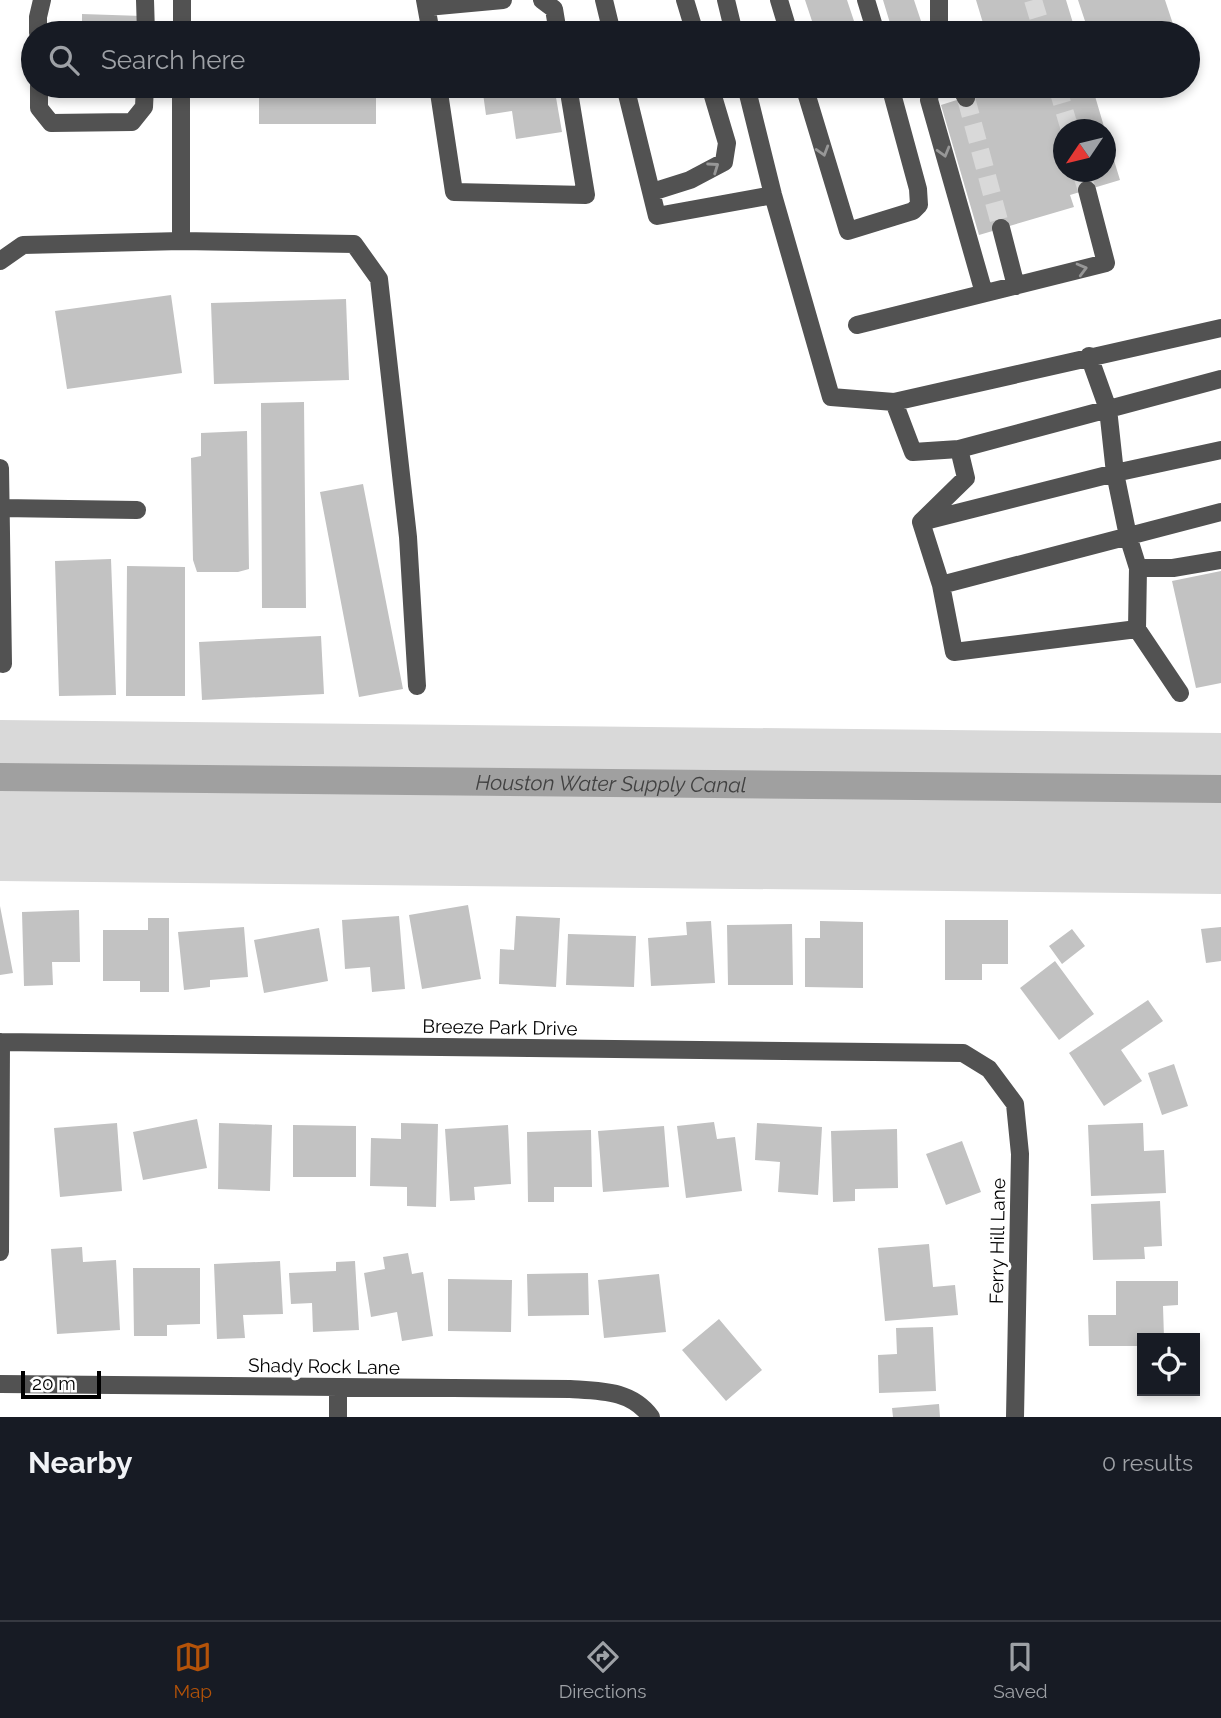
<!DOCTYPE html>
<style>
:root{--surface:#171b24;--page:#20242c;--text:#f1f3f6;--muted:#9ea1a6;--line:#363941;--accent:#b45309}
body{margin:0;font-family:Raleway,sans-serif;background:var(--page);color:var(--text)}
.controls{position:absolute;right:21px;bottom:21px;display:grid;overflow:hidden;border-radius:0px;box-shadow:0 4px 10px #0003}
.controls button{width:63px;height:63px;display:grid;place-items:center;padding:0;border:0;border-bottom:2px solid var(--line);background:var(--surface);color:var(--text);font:35px sans-serif}
.compass{position:absolute;left:1053px;top:119px;width:63px;height:63px;border-radius:50%;background:var(--surface);box-shadow:0 4px 10px #0003;rotate:235deg}
.scale{position:absolute;left:21px;bottom:18px;width:80px;box-sizing:border-box;padding-left:7px;border:4px solid #000;border-top:0;font-size:19px;line-height:24px;white-space:nowrap;color:#000;-webkit-text-stroke:5px #fff;paint-order:stroke}
.list{margin:0;padding:0;list-style:none}
h2{display:flex;justify-content:space-between;align-items:center;height:91px;margin:0;padding:0 28px;font-size:30px}
h2 small{font-size:23px;font-weight:400;color:var(--muted)}
.icon{flex:none;width:38px;height:38px;fill:none;stroke:currentColor;stroke-width:2;stroke-linecap:round;stroke-linejoin:round}
.map{position:relative;flex:none;width:1221px;height:1417px;overflow:hidden}
.search{position:absolute;background:var(--surface);box-shadow:0 4px 10px #0003;left:21px;right:21px;top:21px;height:77px;display:flex;align-items:center;gap:18px;box-sizing:border-box;padding:0 24px;border-radius:38px;color:var(--muted);font-size:26px}
.sheet{height:203px;background:var(--surface)}
nav{display:flex;justify-content:space-around;align-items:center;box-sizing:border-box;height:98px;border-top:2px solid var(--line);background:var(--surface);font-size:19px;color:var(--muted)}
nav a{display:grid;justify-items:center;gap:4px}
nav .on{color:var(--accent)}
.map>svg:first-child{display:block}
</style>
<div class="map">
<svg width="1221" height="1417" viewBox="0 0 1221 1417">
<rect width="100%" height="100%" fill="#fff"/>
<path fill="#d9d9d9" d="M0,720l1221,13v161l-1221,-13z"/>
<g fill="none" stroke-linecap="round" stroke-linejoin="round">
<path stroke="#a0a0a0" stroke-width="28" id="s1" d="M0,777l1221,12"/>
</g>
<path fill="#c2c2c2" d="M805,0h42l11,33h-42z
M883,0h31l11,33h-32z
M976,0h90l10,33h-90z
M1078,0h87l11,33h-87z
M82,14l60,2 -1,17h-59z
M259,86h117v38h-117z
M482,86h72l8,46 -46,7 -4,-28 -26,4z
M1001,86h91l13,44h-41v42h42v-38l14,46 -50,15 4,12 -95,28 -38,-130z
M171,295l11,78 -115,16 -12,-78z
M346,299l3,81 -135,4 -3,-81z
M304,402l2,206h-44l-1,-205z
M247,431l2,138 -11,3h-41l-4,-12 -2,-102 10,-2v-23z
M363,484l40,205 -44,8 -39,-205z
M111,559l5,136 -57,1 -4,-135z
M127,566l58,1v129h-59z
M1221,571v112l-25,5 -24,-107z
M321,636l3,58 -122,6 -3,-58z
M468,905l13,74 -59,10 -13,-74z
M0,906l13,67 -13,2z
M79,910l1,52h-28l1,23 -29,1 -2,-74z
M399,916l6,73 -33,3 -2,-25 -25,2 -3,-49z
M516,916l44,2 -4,69 -57,-3 1,-35 14,1z
M148,918h21v74h-29v-11h-37v-51h45z
M945,920h63v44h-26v16h-37z
M711,921l4,62 -64,3 -3,-48 39,-3 -1,-13z
M820,921l43,1v66l-58,-1v-49h15z
M792,924l1,61h-65l-1,-60z
M244,927l4,50 -38,3v7l-26,3 -6,-58z
M1221,927v34l-15,2 -5,-34z
M319,928l9,53 -64,12 -10,-53z
M1072,929l13,17 -23,18 -13,-18z
M568,934l68,2 -2,51 -68,-2z
M1055,961l39,53 -35,26 -39,-52z
M1148,1000l15,21 -42,29 21,31 -38,25 -35,-53z
M1174,1064l14,42 -26,9 -14,-42z
M197,1119l10,49 -64,12 -10,-48z
M714,1122l3,17 18,-2 7,54 -56,7 -9,-72z
M117,1123l5,68 -62,6 -6,-69z
M219,1123l53,2 -2,66 -52,-2z
M401,1123l37,1 -2,83 -29,-1v-19l-37,-1 1,-48 30,1z
M757,1123l65,4 -4,68 -40,-3 2,-30 -25,-2z
M1143,1123l1,28 20,-1 2,43 -75,3 -3,-71z
M293,1125l63,1v51h-63z
M508,1125l3,59 -37,3 1,13 -25,1 -5,-72z
M664,1126l5,61 -66,5 -5,-61z
M897,1129l1,59 -43,1v12l-22,1 -2,-71z
M591,1130l1,57h-38v15h-26l-1,-70z
M962,1141l19,51 -35,13 -20,-51z
M1160,1201l2,45 -18,1 1,12 -52,1 -2,-56z
M929,1244l4,43 22,-2 3,30 -73,6 -7,-73z
M82,1247l1,15 33,-2 4,70 -63,4 -6,-85z
M408,1253l4,21 11,-2 10,64 -31,5 -5,-29 -26,5 -7,-44 21,-4 -2,-12z
M280,1261l3,53 -40,1 2,23 -28,1 -3,-75z
M355,1261l4,69 -46,2 -1,-29 -21,1 -2,-31 47,-2v-9z
M133,1268h67v56l-33,1v11h-33z
M588,1273l1,42 -61,1 -1,-42z
M659,1274l7,58 -62,6 -6,-58z
M448,1279l64,1 -1,52 -63,-1z
M1116,1281h62v24l-15,1 1,32h-22v8h-53l-1,-31h28z
M719,1319l43,51 -36,31 -44,-51z
M933,1327l3,64 -57,2 -1,-38 19,-1 -1,-26z
M939,1404l1,13h-47l-1,-9z"/>
<g fill="none" stroke-linecap="round" stroke-linejoin="round">
<path stroke="#d9d9d9" stroke-width="18" stroke-dasharray="18 9" stroke-linecap="butt" d="M1033,0l10,33
M1057,86l13,44
M966,98l35,130
M1081,172l6,18"/>
<path stroke="#525252" stroke-width="18" d="M145,0l1,33
M425,0l6,33
M542,0l12,9 4,24
M604,0l8,33
M685,0l10,33
M726,0l8,33
M779,0l10,33
M866,0l10,33
M939,0v33
M427,7l76,-7
M38,33v-16l4,-17
M182,33v-33
M39,86v22l12,15 81,-1 12,-15 1,-21
M438,86l16,106 132,3 -18,-109
M625,86l32,130 116,-21
M746,86l27,109 58,202 63,5 327,-74
M804,86l44,145 65,-20 6,-6 -1,-16 -28,-103
M931,86l-2,14 55,193
M960,86l6,12
M652,192l38,-12 34,-18 3,-19 -17,-57
M1001,228l15,58
M181,241v-155
M0,261l23,-16 158,-4 173,3 25,35 29,258 9,149
M857,325l249,-62 -19,-73
M1089,356l19,53 7,64 13,63 10,32 -1,61 43,64
M894,402l19,50 46,-3 262,-70
M0,468l3,196
M1,508l136,2
M921,522l20,63 13,67 183,-23
M921,522l194,-49 106,-23
M921,522l45,-44 -7,-29
M1138,568h35l48,-8
M941,585l280,-73
M0,1042l963,11 26,16 26,35 5,50 -5,263
M0,1252l1,-210
M0,1384l570,5c31,2 61,1 81,28
M338,1417v-30"/>
</g>
<defs><path id="oneway-chevron" d="M-2-3.5L2.5 0L-2 3.5" fill="none" stroke-width="1.6" stroke-linecap="round" stroke-linejoin="round" transform="scale(1.75)"/></defs>
<g stroke="#979797">
<use href="#oneway-chevron" transform="translate(823 151) rotate(73)"/>
<use href="#oneway-chevron" transform="translate(944 152) rotate(74)"/>
<use href="#oneway-chevron" transform="translate(714 167) rotate(-35)"/>
<use href="#oneway-chevron" transform="translate(1082 269) rotate(-15)"/>
</g>
<g text-anchor="middle" dominant-baseline="central" stroke-width="7" stroke-linejoin="round" paint-order="stroke">
<g font-size="19" fill="#000" stroke="#fff">
<text transform="translate(500 1027) rotate(1)">Breeze Park Drive</text>
<text transform="translate(997 1241) rotate(-89)">Ferry Hill Lane</text>
<text transform="translate(324 1366) rotate(1)">Shady Rock Lane</text>
</g>
<g font-size="21" font-style="italic" fill="#414141" stroke="#fff">
<text stroke="none"><textPath href="#s1" startOffset="611">Houston Water Supply Canal</textPath></text>
</g>
</g>
</svg>
<div class="controls">
<button><svg class="icon" aria-label="locate" viewBox="0 0 24 24"><circle cx="12" cy="12" r="6"/><path d="M12 2v4M12 18v4M2 12h4M18 12h4"/></svg></button>
</div>
<svg class="compass" viewBox="-18 -18 36 36"><path d="M0-13l5 13h-10z" fill="#e53935"/><path d="M0 13l5-13h-10z" fill="#9ea1a6"/></svg>
<div class="scale">20 m</div>
<div class="search"><svg class="icon" aria-label="search" viewBox="0 0 24 24"><circle cx="10" cy="10" r="6"/><path d="M15 15l6 6"/></svg>Search here</div>
</div>
<section class="sheet">
<h2>Nearby<small>0 results</small></h2>
<ul class="list">
</ul>
</section>
<nav>
<a class="on"><svg class="icon" aria-label="map" viewBox="0 0 24 24"><path d="M3 6l6-2 6 2 6-2v14l-6 2-6-2-6 2zM9 4v14M15 6v14"/></svg>Map</a>
<a><svg class="icon" aria-label="directions" viewBox="0 0 24 24"><path d="M12 3l9 9-9 9-9-9zM9 14v-3h6M13 9l2 2-2 2"/></svg>Directions</a>
<a><svg class="icon" aria-label="saved" viewBox="0 0 24 24"><path d="M7 4h10v16l-5-4-5 4z"/></svg>Saved</a>
</nav>
